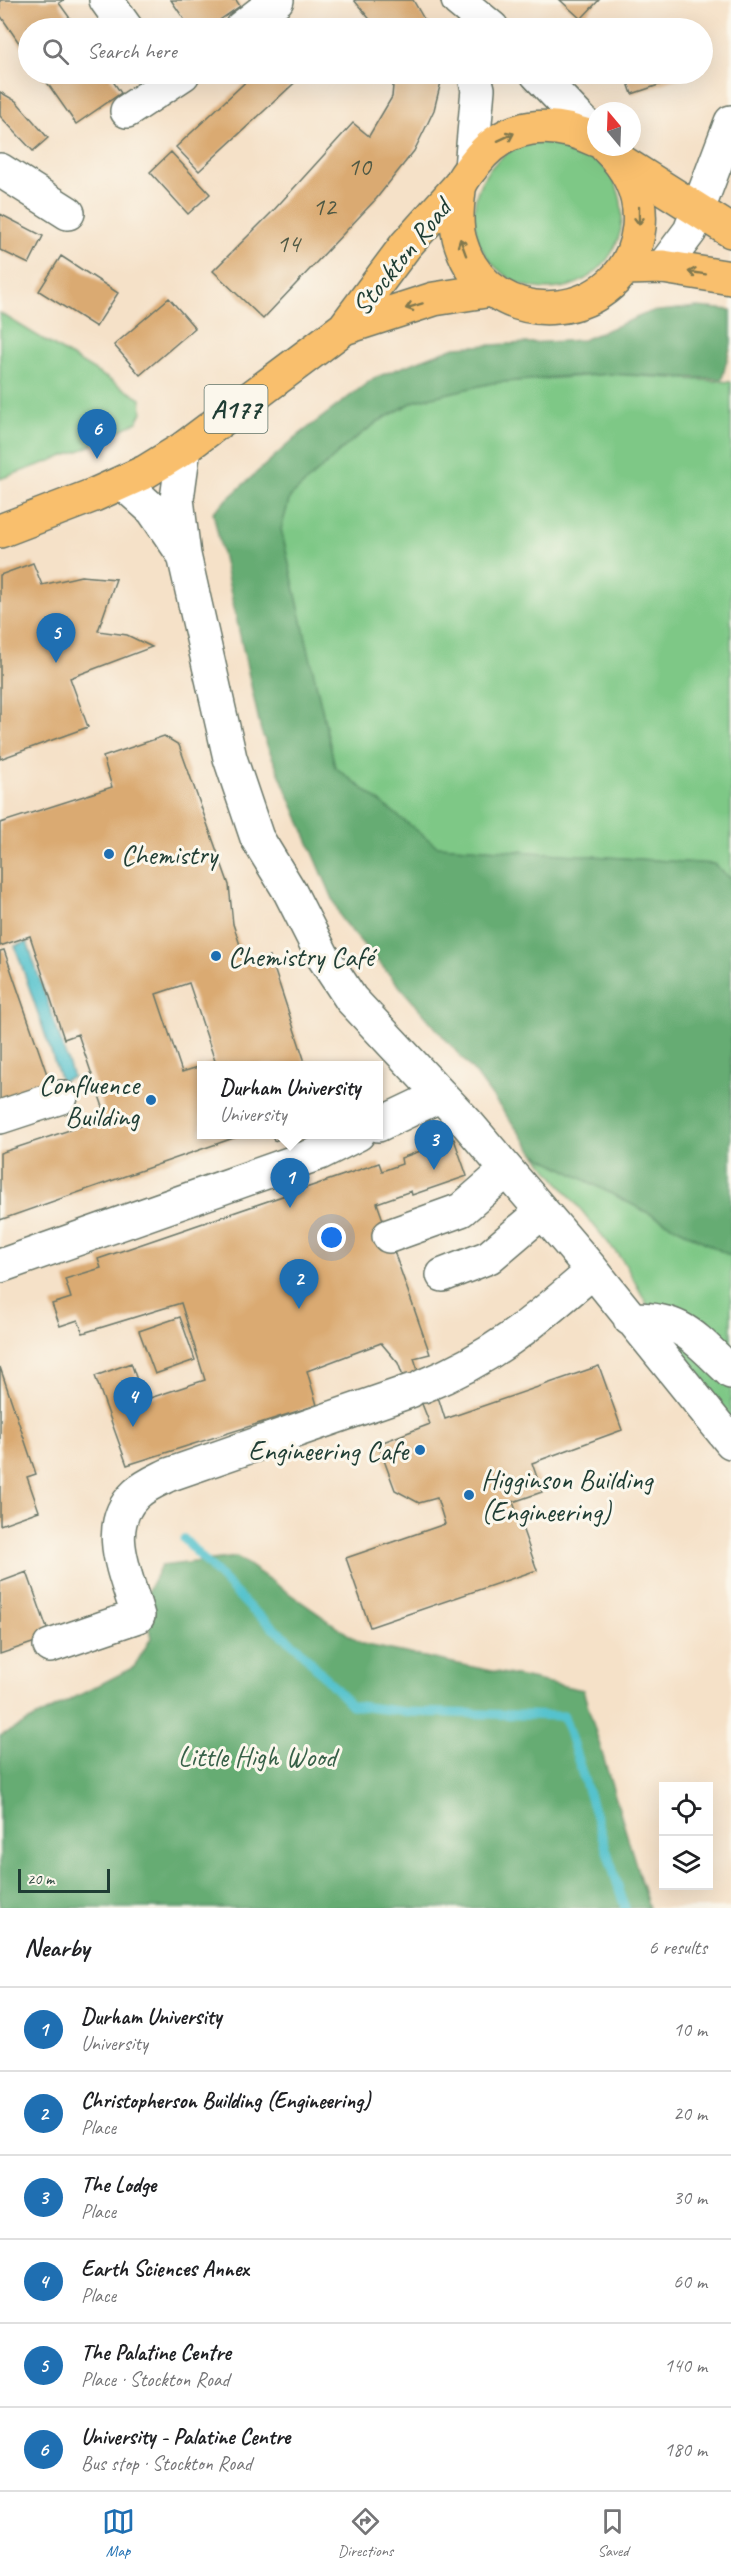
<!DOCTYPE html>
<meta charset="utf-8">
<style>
:root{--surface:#fff;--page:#f6f6f6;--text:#202124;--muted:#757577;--line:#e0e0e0;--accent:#1f6fb2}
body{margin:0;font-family:Caveat,sans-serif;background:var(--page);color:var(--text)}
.controls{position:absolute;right:18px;bottom:18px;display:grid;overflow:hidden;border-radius:0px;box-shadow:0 6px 24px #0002}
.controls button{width:54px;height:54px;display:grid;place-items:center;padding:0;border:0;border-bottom:2px solid var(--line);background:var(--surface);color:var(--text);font:30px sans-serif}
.compass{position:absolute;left:587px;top:102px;width:54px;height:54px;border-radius:50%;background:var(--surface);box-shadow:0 6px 24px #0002;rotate:341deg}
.scale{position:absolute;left:18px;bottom:15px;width:92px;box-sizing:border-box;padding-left:6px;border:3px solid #1f3d34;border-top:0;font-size:16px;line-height:21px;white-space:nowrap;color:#1f3d34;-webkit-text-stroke:4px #fbf7ec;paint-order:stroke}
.you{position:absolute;left:332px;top:1238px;width:21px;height:21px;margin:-15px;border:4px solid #fff;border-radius:50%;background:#1a73e8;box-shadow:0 0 0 9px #1a73e833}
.badge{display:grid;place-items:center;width:39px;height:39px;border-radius:50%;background:var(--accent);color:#fff;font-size:20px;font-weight:700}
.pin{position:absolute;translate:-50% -50px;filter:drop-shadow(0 2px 3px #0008)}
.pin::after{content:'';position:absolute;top:32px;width:21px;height:18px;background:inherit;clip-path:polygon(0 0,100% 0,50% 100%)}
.popup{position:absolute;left:197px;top:1061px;width:186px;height:78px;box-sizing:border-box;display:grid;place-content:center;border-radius:0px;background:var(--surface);filter:drop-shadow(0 2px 4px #0005);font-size:20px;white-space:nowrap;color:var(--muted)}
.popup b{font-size:22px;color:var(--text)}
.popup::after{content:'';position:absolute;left:50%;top:100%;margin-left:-12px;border:12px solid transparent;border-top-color:var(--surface)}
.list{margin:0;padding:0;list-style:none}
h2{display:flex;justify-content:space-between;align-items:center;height:78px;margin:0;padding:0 24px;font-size:26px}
h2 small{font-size:20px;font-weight:400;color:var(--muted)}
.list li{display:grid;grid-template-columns:39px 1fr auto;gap:18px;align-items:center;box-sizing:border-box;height:84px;padding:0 24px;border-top:2px solid var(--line)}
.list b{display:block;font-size:22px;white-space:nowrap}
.list p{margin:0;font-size:20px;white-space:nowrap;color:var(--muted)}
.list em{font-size:20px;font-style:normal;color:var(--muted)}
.icon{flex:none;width:33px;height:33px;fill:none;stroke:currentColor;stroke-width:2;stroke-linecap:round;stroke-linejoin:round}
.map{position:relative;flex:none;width:731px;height:1908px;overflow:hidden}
.search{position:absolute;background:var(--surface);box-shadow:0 6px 24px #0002;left:18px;right:18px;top:18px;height:66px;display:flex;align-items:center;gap:15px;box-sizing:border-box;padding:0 21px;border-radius:33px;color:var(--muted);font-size:22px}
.sheet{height:582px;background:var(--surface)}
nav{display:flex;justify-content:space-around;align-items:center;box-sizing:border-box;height:84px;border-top:2px solid var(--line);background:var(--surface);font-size:16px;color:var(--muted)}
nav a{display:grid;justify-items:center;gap:3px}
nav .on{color:var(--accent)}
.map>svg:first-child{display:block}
</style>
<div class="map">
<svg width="731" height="1908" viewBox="0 0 731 1908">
<rect width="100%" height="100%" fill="#fbf7ec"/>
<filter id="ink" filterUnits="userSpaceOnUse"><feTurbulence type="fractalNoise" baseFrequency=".0167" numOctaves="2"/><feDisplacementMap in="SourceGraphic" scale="12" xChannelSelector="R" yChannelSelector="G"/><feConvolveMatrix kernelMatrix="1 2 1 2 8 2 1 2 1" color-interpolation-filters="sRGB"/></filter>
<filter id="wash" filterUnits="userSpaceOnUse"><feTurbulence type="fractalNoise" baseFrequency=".008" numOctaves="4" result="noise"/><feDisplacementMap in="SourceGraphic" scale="24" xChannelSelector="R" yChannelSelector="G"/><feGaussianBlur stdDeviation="1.35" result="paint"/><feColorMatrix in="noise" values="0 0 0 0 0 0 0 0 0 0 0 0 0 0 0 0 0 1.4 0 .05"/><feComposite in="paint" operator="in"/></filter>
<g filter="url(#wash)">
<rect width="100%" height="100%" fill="#f5e1c8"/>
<path fill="#7ec886" stroke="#4e825d" stroke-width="1.5" d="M474 215a74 74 0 1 1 148 0a74 74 0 1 1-148 0Z
M0,313l141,86 1,13 -5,10 -53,27 -84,30z
M611,374l120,8v497l-17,-15 -277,-18 -102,-79 -54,-238 9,-32 58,-53 31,-23 36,-20 77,-18z
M535,1154l196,102v186l-23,-26 -84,-154z"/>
<path fill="#66ac73" stroke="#427454" stroke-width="1.5" d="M697,307l34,3v34l-9,35 -111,-5 -55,3 -64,6 -77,18 -36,20 -31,23 -58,53 -9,32 54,238 102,79 277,18 17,15v377l-196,-102 -60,-81 -133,-153 -81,-189 -48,-219 83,-75 78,-59 81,-31 128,-7 67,-28z
M237,1557l125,87 221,46 66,218h-649v-172l134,-69 17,-29 -8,-38 18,-34z"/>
<path fill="#55c2cd" stroke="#3a8080" stroke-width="1.5" d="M27,942l46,135 -12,4 -46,-135z"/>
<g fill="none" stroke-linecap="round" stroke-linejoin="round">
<path stroke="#55c2cd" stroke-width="9" d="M184,1539l66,69 48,40 53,57 55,7 158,4 61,192"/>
</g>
<g id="blocks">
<path fill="#daaa72" d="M0,0h64l-5,3 18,25h-49v28l-28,-41z
M171,0h65l4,6 -32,22h-18z
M354,0h59l16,28h-52z
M560,0h39l-18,19z
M41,74h67l13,19 -45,31z
M254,74h50l-105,97 -23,-24z
M394,74h45l2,8 -7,28 -10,21 -10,20 -38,48 -113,120 -50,-48 60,-60 80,-88 16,13 23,-39z
M625,74h66l-59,20z
M0,92l16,9 32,37 -15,13 -33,-35z
M171,152l39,42 -22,20 -38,-42z
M0,214l43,22 -14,28 -29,-14z
M61,256l57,37 -22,34 -57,-36z
M169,298l26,30 -55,47 -26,-30z
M33,563l9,22 39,-9 35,3 -18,52 29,4 25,12 -82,31 18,49 -88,32v-184z
M164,736l15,9 50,140 4,39 13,39 24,-7 36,109h-102l11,-4 -26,-78 -33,11 26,78 19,-6v68l41,1 -242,85v-67l103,-34 -3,-8 4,-1 -26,-76 -14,5 -34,-103 -30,10v-123l112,-36 -9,-30z
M4,950l47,136 -51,18v-153z
M272,1134h18v1l-16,6z
M454,1139l13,37 -55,19 -1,-4 -34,12 53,151 -16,4 9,28 16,14 6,19 154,-53 23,64 -90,33 10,29 -29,10 24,68 -167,57 -24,-69 99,-34 -8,-26 -18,5 -24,-13 -17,-46 52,-20 -8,-20 -15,-17 -9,-24 -17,-20 -74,28 10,34 -190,60 -32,-89 36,-13 13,37 61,-20 -24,-77 -98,30 -5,-13 -18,6 -8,-22 19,-6 -6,-19 36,-11 -3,-9 281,-96 3,8 20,-7 -1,-6z
M180,1317l15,43 -40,14 -16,-43z
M0,1367l36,107 -9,3 12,34 -39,14z
M27,1572l23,65 -50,17v-72z"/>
</g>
</g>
<g filter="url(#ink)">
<use href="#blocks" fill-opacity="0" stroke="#6a7668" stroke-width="1.5"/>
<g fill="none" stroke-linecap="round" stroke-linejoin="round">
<defs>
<path id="minor" d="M106,0l20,28
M458,0l34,28
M241,28l36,-28
M537,74l59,62
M127,111l56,-37
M471,168l7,-79 -4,-15
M0,170l68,43
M663,267l27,-36 41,-109
M184,448l-7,51 7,56 46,203 27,80 33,54 32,63 29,44 116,124 126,148 138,171
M123,483l30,27 28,41
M0,1117l61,-20
M378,1125l63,-30
M389,1236l72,-26 46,-40
M0,1266l320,-113 38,-19
M443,1275l46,-18 53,-45
M630,1319c53,-2 66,21 101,53
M423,1386c72,-29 112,-65 170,-115
M50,1646l88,-30c-11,-40 -37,-89 -2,-122 8,-8 22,-14 32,-19l242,-84"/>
<path id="major" d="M596,140c-44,-21 -90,-18 -121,23 -6,8 -15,18 -16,27 -2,18 -4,37 2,54 29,94 167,80 178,-17 3,-32 -10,-58 -33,-80
M622,162l109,69
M626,268l37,-1 68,11
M344,328l90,-29 58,-9
M0,531l94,-36 51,-23 39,-24 160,-120 62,-83 53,-59"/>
</defs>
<use href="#minor" stroke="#6a7668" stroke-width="36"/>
<use href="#major" stroke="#6a7668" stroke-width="36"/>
<use href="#minor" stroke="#fff" stroke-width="33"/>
<use href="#major" stroke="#f9bf6d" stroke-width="33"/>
</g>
<defs><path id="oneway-shaft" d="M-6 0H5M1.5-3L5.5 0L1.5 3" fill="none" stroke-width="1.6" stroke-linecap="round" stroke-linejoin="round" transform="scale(1.5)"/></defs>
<g stroke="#81784e">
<use href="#oneway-shaft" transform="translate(506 137) rotate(-25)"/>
<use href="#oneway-shaft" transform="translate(639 216) rotate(90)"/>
<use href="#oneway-shaft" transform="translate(463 247) rotate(-110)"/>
<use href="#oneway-shaft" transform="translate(697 273) rotate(-171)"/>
<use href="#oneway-shaft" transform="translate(414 306) rotate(163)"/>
</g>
</g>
<g fill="#1f6fb2" stroke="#fbf7ec" stroke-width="2">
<circle cx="109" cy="854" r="6"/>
<circle cx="216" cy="956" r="6"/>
<circle cx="151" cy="1100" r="6"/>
<circle cx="420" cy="1450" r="6"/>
<circle cx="469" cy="1495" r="6"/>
</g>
<g text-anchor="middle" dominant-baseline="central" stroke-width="6" stroke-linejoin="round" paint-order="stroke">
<g font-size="26" fill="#4e5844">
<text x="359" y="166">10</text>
<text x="324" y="206">12</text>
<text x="288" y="243">14</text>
</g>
<rect fill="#fbf7ec" stroke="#61756b" stroke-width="1.5" x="204.5" y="385" width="63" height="48" rx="4.5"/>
<g font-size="27" font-weight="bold" fill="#1f3d34">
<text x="236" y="409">A177</text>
</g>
<g font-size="28" fill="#1f3d34" stroke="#fbf7ec">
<text transform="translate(401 257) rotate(-51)">Stockton Road</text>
</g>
<g font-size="28" fill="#1f3d34" stroke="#fbf7ec" text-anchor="start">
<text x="121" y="854">Chemistry</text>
<text x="228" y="956">Chemistry Café</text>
<text x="139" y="1084" text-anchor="end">Confluence<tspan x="139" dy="32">Building</tspan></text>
<text x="408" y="1450" text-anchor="end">Engineering Cafe</text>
<text x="481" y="1479">Higginson Building<tspan x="481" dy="32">(Engineering)</tspan></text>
</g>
<g font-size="28" fill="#376048" stroke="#fbf7ec">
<text x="257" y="1756">Little High Wood</text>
</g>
</g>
</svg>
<div class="controls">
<button><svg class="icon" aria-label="locate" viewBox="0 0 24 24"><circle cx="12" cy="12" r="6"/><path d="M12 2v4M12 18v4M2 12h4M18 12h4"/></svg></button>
<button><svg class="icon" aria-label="layers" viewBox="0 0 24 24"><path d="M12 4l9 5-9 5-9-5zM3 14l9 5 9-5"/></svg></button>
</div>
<svg class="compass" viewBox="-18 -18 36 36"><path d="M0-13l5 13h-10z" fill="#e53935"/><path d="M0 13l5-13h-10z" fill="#757577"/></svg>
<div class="scale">20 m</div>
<div class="you"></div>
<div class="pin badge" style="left:290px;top:1208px">1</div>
<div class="popup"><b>Durham University</b>University</div>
<div class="pin badge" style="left:299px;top:1309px">2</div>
<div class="pin badge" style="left:434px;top:1170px">3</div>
<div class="pin badge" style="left:133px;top:1427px">4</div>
<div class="pin badge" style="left:56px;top:663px">5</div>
<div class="pin badge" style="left:97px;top:459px">6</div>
<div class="search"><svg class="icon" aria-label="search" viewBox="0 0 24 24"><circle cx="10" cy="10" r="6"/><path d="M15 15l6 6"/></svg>Search here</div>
</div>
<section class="sheet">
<h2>Nearby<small>6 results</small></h2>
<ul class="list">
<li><span class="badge">1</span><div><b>Durham University</b><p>University</p></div><em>10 m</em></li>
<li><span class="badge">2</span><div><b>Christopherson Building (Engineering)</b><p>Place</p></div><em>20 m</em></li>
<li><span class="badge">3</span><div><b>The Lodge</b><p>Place</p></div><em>30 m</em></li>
<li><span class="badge">4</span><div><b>Earth Sciences Annex</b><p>Place</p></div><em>60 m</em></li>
<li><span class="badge">5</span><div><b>The Palatine Centre</b><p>Place · Stockton Road</p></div><em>140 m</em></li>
<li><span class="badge">6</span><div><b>University - Palatine Centre</b><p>Bus stop · Stockton Road</p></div><em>180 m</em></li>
</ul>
</section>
<nav>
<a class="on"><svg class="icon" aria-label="map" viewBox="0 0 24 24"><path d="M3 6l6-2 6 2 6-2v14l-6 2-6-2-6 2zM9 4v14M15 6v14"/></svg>Map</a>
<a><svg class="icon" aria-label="directions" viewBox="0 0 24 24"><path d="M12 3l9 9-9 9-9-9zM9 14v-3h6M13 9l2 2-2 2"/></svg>Directions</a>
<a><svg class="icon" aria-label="saved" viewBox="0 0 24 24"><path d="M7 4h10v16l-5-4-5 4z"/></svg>Saved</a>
</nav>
